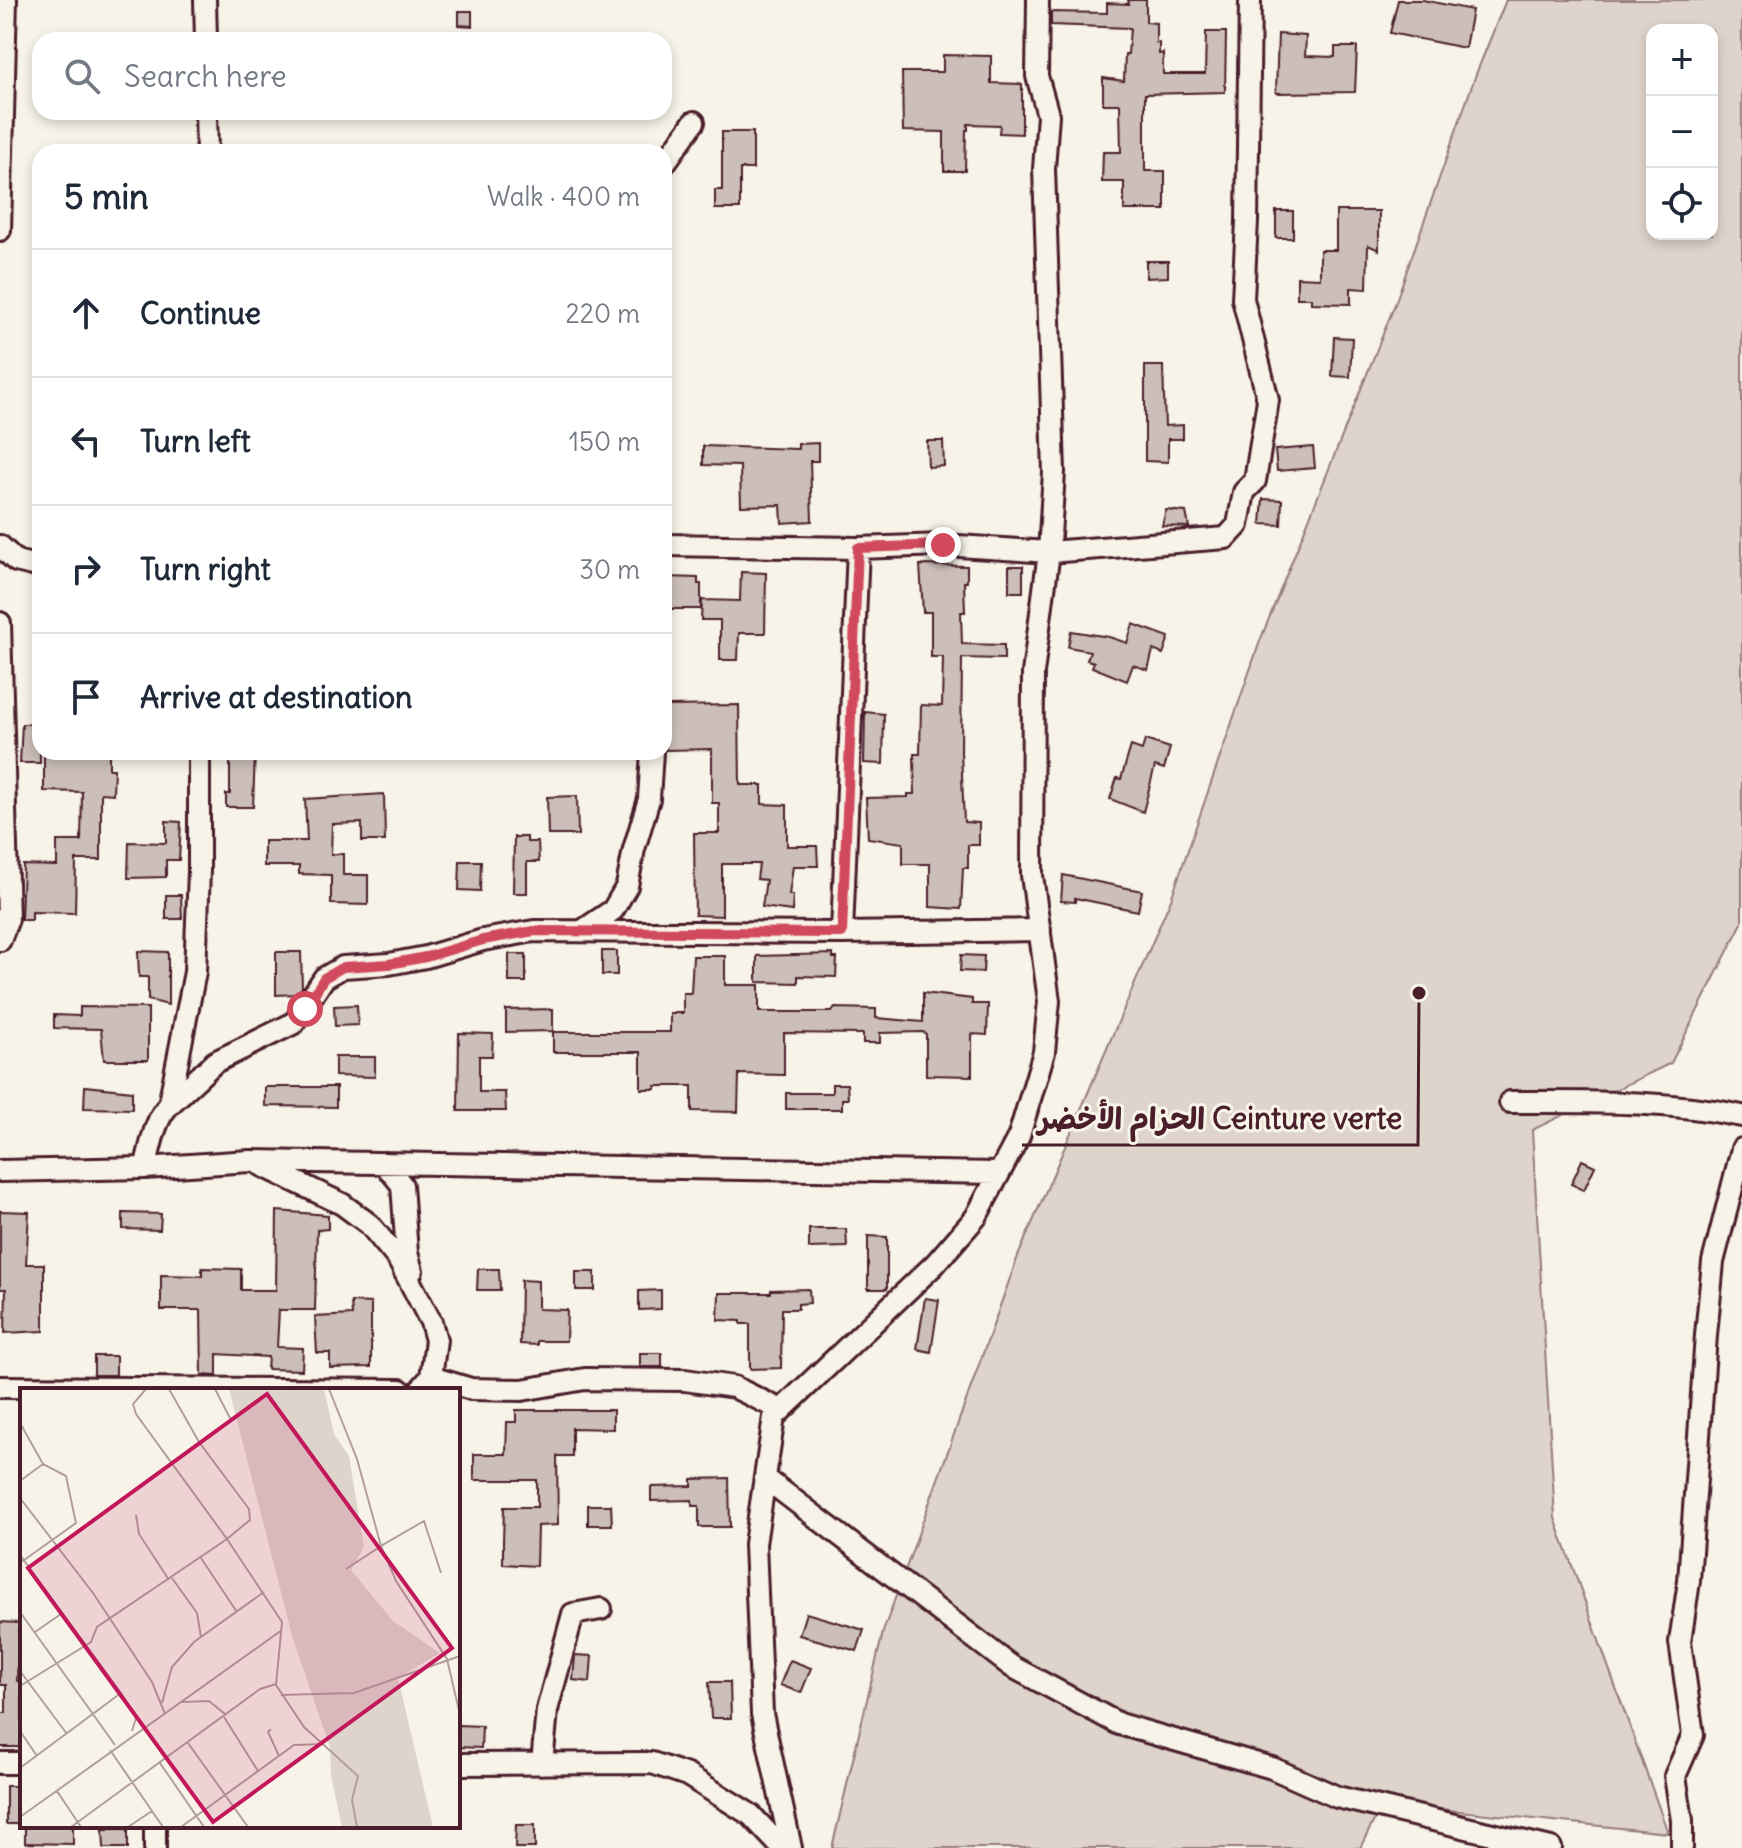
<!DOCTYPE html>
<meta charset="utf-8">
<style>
:root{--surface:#fff;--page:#f6f6f7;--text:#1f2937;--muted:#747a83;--line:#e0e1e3}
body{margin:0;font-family:Delius,"Playpen Sans Arabic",sans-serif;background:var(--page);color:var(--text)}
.controls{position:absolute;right:24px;top:24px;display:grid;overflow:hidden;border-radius:16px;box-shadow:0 4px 12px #0003}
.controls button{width:72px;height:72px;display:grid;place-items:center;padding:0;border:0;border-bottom:2px solid var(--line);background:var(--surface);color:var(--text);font:40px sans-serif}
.stop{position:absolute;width:24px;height:24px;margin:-18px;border:6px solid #d1495b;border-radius:50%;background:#fff}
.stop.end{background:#d1495b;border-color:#fff;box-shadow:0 2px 8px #0008}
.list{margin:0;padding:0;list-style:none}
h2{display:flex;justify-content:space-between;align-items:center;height:104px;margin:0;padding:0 32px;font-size:34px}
h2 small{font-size:26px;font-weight:400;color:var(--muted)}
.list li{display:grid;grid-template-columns:52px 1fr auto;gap:24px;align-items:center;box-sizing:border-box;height:128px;padding:0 32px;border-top:2px solid var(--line)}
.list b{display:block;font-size:30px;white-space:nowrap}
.list em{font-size:26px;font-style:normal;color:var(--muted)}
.icon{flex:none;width:44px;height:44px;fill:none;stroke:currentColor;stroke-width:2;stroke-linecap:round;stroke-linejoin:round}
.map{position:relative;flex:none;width:1742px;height:1848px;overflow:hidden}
.search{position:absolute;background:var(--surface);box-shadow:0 4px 12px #0003;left:32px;top:32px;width:640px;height:88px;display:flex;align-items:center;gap:20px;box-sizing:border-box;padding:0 28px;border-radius:24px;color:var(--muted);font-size:30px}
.panel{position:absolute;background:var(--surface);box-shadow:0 4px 12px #0003;left:32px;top:144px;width:640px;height:616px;border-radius:24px}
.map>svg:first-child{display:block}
</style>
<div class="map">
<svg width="1742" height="1848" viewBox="0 0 1742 1848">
<rect width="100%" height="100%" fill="#f7f3e8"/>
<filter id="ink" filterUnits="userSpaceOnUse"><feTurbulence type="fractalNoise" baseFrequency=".0125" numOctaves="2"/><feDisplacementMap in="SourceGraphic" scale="16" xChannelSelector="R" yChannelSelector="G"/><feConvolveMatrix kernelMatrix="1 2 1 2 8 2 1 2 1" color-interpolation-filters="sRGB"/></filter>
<g filter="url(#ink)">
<path fill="#ded4cc" stroke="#947a7c" stroke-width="2" fill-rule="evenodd" d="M1506,0h236v923l-71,140 -139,67 23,388 113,315 -285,-30 -23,45h-528l51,-216 135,-376 153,-357 89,-258 135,-337 81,-230zM1652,30h60v204h-60z"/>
<path fill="#ccbfb9" stroke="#4a1f2b" stroke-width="2" d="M1128,0h18v22l10,1v20h3v11l4,-1v21h42l1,-42h20l-1,60 -80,2v77h20v39h-41v-28h-22l1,-30h18l-1,-48h-17v-26l21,3 1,-27h3l2,-26 -79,-3v-13l56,1v-10l22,1z
M1398,0h25l49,10 -7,38 -75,-15z
M459,11h13v15l-13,-1z
M1278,34l28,2 -1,20 30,1v-10h22l-2,45 -79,1z
M943,55l48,1v27l31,1v50l-23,-1 1,-8 -32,-1v6h-2l-1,41h-21v-39l-41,-1 -1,-59h41z
M722,132h31v37h-13v40h-25v-19h7z
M1276,211h17v27h-17z
M1336,211h43v39l-11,-5 -1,44 -16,-1v16l-40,-1v-5h-14v-21l23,1v-28h16z
M1146,261h22v16l-22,1z
M1334,337l18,1 -2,39 -18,-1z
M1145,366h18l2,60 18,-1v14h-15v23l-23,-1z
M927,441h16l1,25 -16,1z
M818,443v18h-8l2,60 -30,2 -1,-18 -40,1 -1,-40 -37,-1v-19l95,3v-5z
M1313,447l2,21 -38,3 -2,-21z
M1263,499l19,1 -1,25 -20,-1z
M1166,510l20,2 3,15 -27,-1z
M920,565l47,1v16h-3l1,30h-4l1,32 42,1v14l-42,-1 -1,94 3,70 15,1v22h-11v23h-5l-2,41 -31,-2v-43h-27v-21l-35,-5 -2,-40 42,-1v-3h7l-1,-40h6l1,-49 21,1 1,-49h-12v-45h-8z
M1009,566h14v26h-14z
M741,572l25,1 -1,60h-26l-1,27h-18v-40h-19l1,-20 38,1z
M667,577l31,1v6h3v25h-37z
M1133,624l36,13 -6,17 -10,-4 -5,20 -15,-5 -6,16 -35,-14 2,-5 -7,-2 3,-9 -22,-4 3,-16 38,6 18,6z
M739,705l1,80h22v19l25,1v41h30l1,20h-25l-4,29h4l-1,16 -30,-4 4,-27 -9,-1 2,-15h-37v52l-27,-1 -1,-82h25v-30h-7v-54l-46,1 -2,-44z
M865,712l19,2 -1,50 -19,-1z
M22,724h18v39h-20z
M1145,740l25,8 -6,21 -9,-3 -12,46 -33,-13 7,-21 4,1 10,-33 11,4z
M44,752h65v17h5l-1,25 -12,-1v67h-25l-1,53 -43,-1v8h-11l2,-55 34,1v-25h24l1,-49 -38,-1z
M230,752h25l-2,55h-27v-13h4z
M384,794l1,47h-23v-18l-30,1 -1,30h12v21h25v30l-37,-1v-29l-32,-1v-8h-35v-25h43l-2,-42z
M577,796l1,39h-30l-1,-38z
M166,821l15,1 -2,38h-13v17l-38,1 1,-36 37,1z
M514,837h13v5h11l1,20h-12v31h-14z
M460,861h21l-1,30 -21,-1z
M1063,875l79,16 -4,20 -63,-13v4l-14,-1z
M166,895h15l1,24h-16z
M138,951l30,1v53l-20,-5v-23h-9z
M602,951h15v24h-15z
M276,952h25l1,35 -4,7 -22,1z
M509,954h17v28h-17z
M833,954v4h4l-1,19 -38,-1v7l-41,-1v-26z
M961,955l23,1 -1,16 -23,-1z
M693,956h32v29h34v27h73l3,-4 41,1v9l47,4v-29l49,6v5h16l-1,31 -15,-1v42l-46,-1v-41l-3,-2 -43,1v10h-17v-9l-79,-1v42l-45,-1 -1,38 -46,-1v-25h-36v3h-15v-37h-88v-20h117v-19h13v-20h8z
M357,1005l1,20 -23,1 -1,-20z
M80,1007l68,1v52h-44l-3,-31 -47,-1v-13l26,1z
M553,1009v22l-47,1v-22z
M459,1033l34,1 -1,22h-13v36h26l1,19h-48z
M335,1057h40v20l-40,-1z
M832,1084h15l1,15h-6v10h-56v-16h46z
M85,1086l47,5v18l-48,-1z
M265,1087h71v20l-71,-1z
M1582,1160l13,6 -11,24 -13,-6z
M0,1211l29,1 -3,52h18v67l-39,2 1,-44h-6z
M277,1211l51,4v14l-11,1 -2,80h-36l-2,37 26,1 -1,22 -35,-1 1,-12 -51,-3v22l-15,-1 -1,-65h-40v-35l41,1v-8l39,1v21h35z
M123,1213l38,1 -1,16 -37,-1z
M809,1229h37l1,18 -38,1z
M868,1236l19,1v52h-19z
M478,1269h21l1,21h-23z
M576,1272h19v18h-19z
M521,1280l17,1v28l29,1 -1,31h-29v4l-17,-1z
M809,1289l1,14 -12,1v5h-16l-1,59 -31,1v-45h-9v-3l-23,-1 1,-27h52v-3z
M661,1290v19l-22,1v-19z
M925,1298l14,2 -8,52 -14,-3z
M351,1302l20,1v64l-41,1v-15h-13l-2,-36 37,-2z
M640,1353h22v14h-22z
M94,1356h22v19h-22z
M516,1410h97v19l-41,-1v28h-15l1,69 -21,1 -1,40 -33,-2v-22l1,-35h33v-27h-63v-26h32l1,-32h9z
M729,1478l1,49h-31v-21h-7v-6l-41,1v-14l41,-1v-7z
M588,1505h23l1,20h-24z
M806,1613l58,17 -7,21 -58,-16z
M0,1622l19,1 -2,58 5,1v65h-22v-34h6v-28h-6z
M575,1655l17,1 -2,26 -17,-2z
M790,1660l21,8 -10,25 -21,-8z
M709,1682h21l1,36h-20z
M458,1725l24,1 -1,22 -23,-1z
M6,1786h16v38h-16z
M516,1825h19v23h-20z
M25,1826h48v18l-48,-1z
M103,1829h25v19h-24z"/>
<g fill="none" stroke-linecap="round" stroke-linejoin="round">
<defs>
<path id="street" d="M205,0l1,40
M206,112l1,40
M664,164l30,-42
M0,230l6,-230
M664,545l194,3 85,-3 106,7 5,-80 -10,-303 4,-54 -11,-39 1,-76
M0,546l16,15 24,6
M0,623l8,296
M0,921l8,-2 -8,21
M582,931l31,-21 14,-24 7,-37 15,-50 3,-47
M842,933l16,-385
M1510,1102c78,0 155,-2 232,14
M169,1105l46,-43 79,-39 30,-45 19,-11 46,-3 37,-7 57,-17 51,-9 308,2 198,-3
M384,1163l18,22 5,68 5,18
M259,1164l83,40 27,20 29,35 33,63 5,18 -5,37 -11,13
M145,1168c6,-21 9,-48 24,-63l26,-133 4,-101v-119
M0,1171l145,-3 105,-7 748,12
M431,1377l40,12 51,1 63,-11 100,1 49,7 47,23
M0,1387l400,3
M765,1478l246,188 108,58 153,44 65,29 214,51
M0,1763h22
M458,1764l194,-1 35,12 64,40 31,33
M542,1764l5,-54 26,-96 28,-5
M155,1848v-22
M791,1848l-29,-134 -7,-170 19,-127 161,-153 41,-47 43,-81 25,-84 5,-51 -17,-126 1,-202 16,-121 177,-14 12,-13 6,-33 11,-11 13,-81 -25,-101 4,-78 3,-221
M1682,1848v-28l-7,-44 18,-41 -13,-93 9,-61 17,-246 7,-73 29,-113"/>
</defs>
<use href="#street" stroke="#4a1f2b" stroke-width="26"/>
<use href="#street" stroke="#f7f3e8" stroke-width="20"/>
</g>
</g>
<g fill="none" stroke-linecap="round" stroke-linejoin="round" filter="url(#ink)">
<path stroke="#d1495b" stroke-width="10" d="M305,1009l19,-31 19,-11 46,-3 37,-7 57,-17 51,-9 308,2 16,-385 85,-3"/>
</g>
<g transform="translate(20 1388)">
<rect width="440" height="440" fill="#f7f3e8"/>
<path d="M209,1h95l10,45 15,22 15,91 -13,23 42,51 47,32 -42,25 35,149h-91l-11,-51 -1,-29 -37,-108z" fill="#ded4cc"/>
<path fill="none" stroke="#b29e9c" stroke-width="2" d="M149,1l30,53 50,67 1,11 -23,19 55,83 -6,63 28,42 54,49 -6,24 5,27M195,1l16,31M309,1l28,70 24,87 -35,23M0,35l23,41 23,12 10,47 -56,40M0,93l23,-17M0,110l73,95 59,89 13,32M116,127l3,19 30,46M0,167l101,138M181,170l36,54M421,185l-17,-52 -43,25 15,35 51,78 13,56M152,190l25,35 4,24M0,224l95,133M15,244l26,-18M0,283l47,63M0,298l71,-44 6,-15 130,-88 -91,-125 -3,-10 13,-15M261,307l73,-2 106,-37M162,314l27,-1 16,13M142,315l10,-36 22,-25 70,-50M204,329l34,54M251,341l-3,3 11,24M0,343l17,25M168,355l60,84M90,362l53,77M140,375l44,64M0,380l101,-75 15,25 -4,13M37,403l24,36M0,429l262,-187M51,439l189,-138 16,-5M108,439l24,-16M161,439l113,-82 29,-1"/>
<path fill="#c2185b" fill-opacity="0.15" stroke="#c2185b" stroke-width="4" d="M247,6l185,254 -239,174 -185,-254z"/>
<rect width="440" height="440" fill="none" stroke="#4a1f2b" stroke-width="4"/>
</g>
<path fill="none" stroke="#4a1f2b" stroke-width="3" d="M1419 993L1418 1145H1022"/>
<circle fill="#4a1f2b" stroke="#f7f3e8" stroke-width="3" cx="1419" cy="993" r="8"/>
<g font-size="30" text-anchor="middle" font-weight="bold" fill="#4a1f2b" stroke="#f7f3e8" stroke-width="6" stroke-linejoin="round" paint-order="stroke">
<text x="1220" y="1129">الحزام الأخضر Ceinture verte</text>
</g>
</svg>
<div class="controls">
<button>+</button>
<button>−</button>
<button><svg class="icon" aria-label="locate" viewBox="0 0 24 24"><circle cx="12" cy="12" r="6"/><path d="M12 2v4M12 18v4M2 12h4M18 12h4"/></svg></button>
</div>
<div class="stop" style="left:305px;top:1009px"></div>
<div class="stop end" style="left:943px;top:545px"></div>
<div class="search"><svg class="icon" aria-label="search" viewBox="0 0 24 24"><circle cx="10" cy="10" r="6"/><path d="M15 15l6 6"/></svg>Search here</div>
<section class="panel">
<h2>5 min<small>Walk · 400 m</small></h2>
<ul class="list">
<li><svg class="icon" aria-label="ahead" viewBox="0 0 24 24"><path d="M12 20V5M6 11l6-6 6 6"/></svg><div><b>Continue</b></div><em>220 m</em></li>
<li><svg class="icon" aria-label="left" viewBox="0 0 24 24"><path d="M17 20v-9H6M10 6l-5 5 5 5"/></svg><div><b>Turn left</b></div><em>150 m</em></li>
<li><svg class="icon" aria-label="right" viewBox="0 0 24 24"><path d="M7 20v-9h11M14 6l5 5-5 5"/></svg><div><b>Turn right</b></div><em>30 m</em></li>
<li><svg class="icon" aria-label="arrive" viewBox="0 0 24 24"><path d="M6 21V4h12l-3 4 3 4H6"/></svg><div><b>Arrive at destination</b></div></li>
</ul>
</section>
</div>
